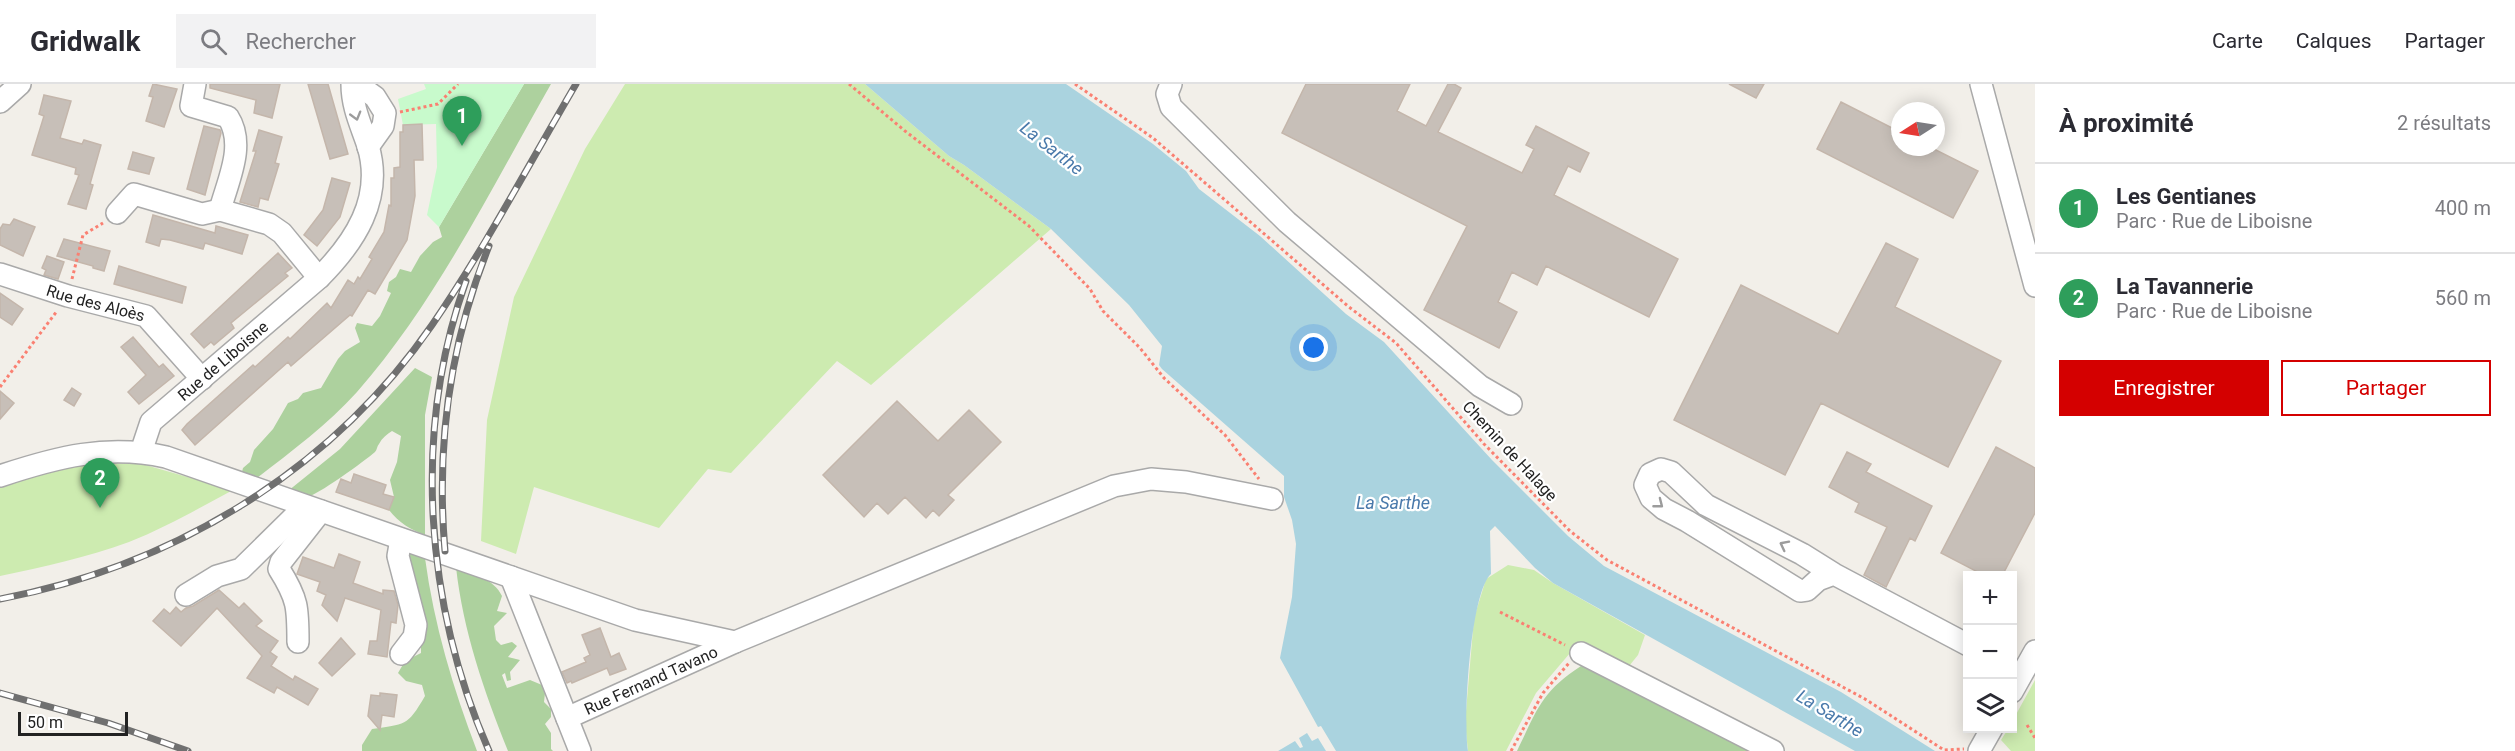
<!DOCTYPE html>
<html lang="fr">
<meta charset="utf-8">
<style>
:root{--surface:#fff;--page:#f2f2f3;--text:#2b2b33;--muted:#7c7c81;--line:#e1e1e2;--accent:#d40000}
body{margin:0;font-family:Roboto,sans-serif;background:var(--page);color:var(--text)}
.controls{position:absolute;right:18px;bottom:18px;display:grid;overflow:hidden;border-radius:0px;box-shadow:0 3px 15px #0003}
.controls button{width:54px;height:54px;display:grid;place-items:center;padding:0;border:0;border-bottom:2px solid var(--line);background:var(--surface);color:var(--text);font:30px sans-serif}
.compass{position:absolute;left:1891px;top:18px;width:54px;height:54px;border-radius:50%;background:var(--surface);box-shadow:0 3px 15px #0003;rotate:258deg}
.scale{position:absolute;left:18px;bottom:15px;width:110px;box-sizing:border-box;padding-left:6px;border:3px solid #222;border-top:0;font-size:16px;line-height:21px;white-space:nowrap;color:#222;-webkit-text-stroke:4px #fff;paint-order:stroke}
.you{position:absolute;left:1314px;top:264px;width:21px;height:21px;margin:-15px;border:4px solid #fff;border-radius:50%;background:#1a73e8;box-shadow:0 0 0 9px #1a73e833}
.badge{display:grid;place-items:center;width:39px;height:39px;border-radius:50%;background:var(--accent);color:#fff;font-size:20px;font-weight:700}
.pin{position:absolute;translate:-50% -50px;filter:drop-shadow(0 2px 3px #0008)}
.pin::after{content:'';position:absolute;top:32px;width:21px;height:18px;background:inherit;clip-path:polygon(0 0,100% 0,50% 100%)}
.list{margin:0;padding:0;list-style:none}
h2{display:flex;justify-content:space-between;align-items:center;height:78px;margin:0;padding:0 24px;font-size:26px}
h2 small{font-size:20px;font-weight:400;color:var(--muted)}
.list li{display:grid;grid-template-columns:39px 1fr auto;gap:18px;align-items:center;box-sizing:border-box;height:90px;padding:0 24px;border-top:2px solid var(--line)}
.list b{display:block;font-size:22px;white-space:nowrap}
.list p{margin:0;font-size:20px;white-space:nowrap;color:var(--muted)}
.list em{font-size:20px;font-style:normal;color:var(--muted)}
.actions{display:flex;gap:12px;padding:18px 24px}
.actions a{flex:1;padding:14px 0;border:2px solid var(--accent);border-radius:0px;text-align:center;font-size:21px;color:var(--accent)}
.actions .main{background:var(--accent);color:#fff}
.icon{flex:none;width:33px;height:33px;fill:none;stroke:currentColor;stroke-width:2;stroke-linecap:round;stroke-linejoin:round}
.map{position:relative;flex:none;width:2035px;height:667px;overflow:hidden}
header{display:flex;align-items:center;gap:36px;box-sizing:border-box;height:84px;padding:0 30px;background:var(--surface);border-bottom:2px solid var(--line)}
header strong{font-size:28px}
nav{display:flex;gap:33px;margin-inline-start:auto;font-size:21px}
.search{width:420px;height:54px;background:var(--page);display:flex;align-items:center;gap:15px;box-sizing:border-box;padding:0 21px;border-radius:0px;color:var(--muted);font-size:22px}
main{display:flex}
aside{flex:1;background:var(--surface)}
.map>svg:first-child{display:block}
</style>
<header>
<strong>Gridwalk</strong>
<div class="search"><svg class="icon" aria-label="search" viewBox="0 0 24 24"><circle cx="10" cy="10" r="6"/><path d="M15 15l6 6"/></svg>Rechercher</div>
<nav><a>Carte</a><a>Calques</a><a>Partager</a></nav>
</header>
<main>
<div class="map">
<svg width="2035" height="667" viewBox="0 0 2035 667">
<rect width="100%" height="100%" fill="#f2efe9"/>
<path fill="#cdebb0" d="M625,0h240l84,72 15,9 87,64 -180,156 -34,-24 -106,112 -23,-4 -49,59 -125,-41 -18,67 -35,-13 6,-121 27,-123 71,-148z
M98,379l44,1 91,26c-34,18 -68,38 -104,52 -42,15 -85,25 -129,34v-88l48,-16z
M1508,481l26,5 19,13 92,52 -7,20 -13,16 -49,-25 -40,47 -30,58h-38l-3,-28 9,-105 12,-39z
M2035,596v71h-24l-10,-11 7,-11 4,-1 1,-8z"/>
<path fill="#add19e" d="M524,0h27c-59,103 -115,218 -194,308 -29,32 -65,59 -100,86l-15,-6 1,-4 7,-6 4,-12 19,-21 15,-26 10,-4 5,-6 18,-5 17,-29 7,-8 15,-9 -5,-14 2,-5 15,3 8,-10 11,-23 -4,-2 2,-9 7,-5 4,-8 11,3 9,-16 13,-14 9,-5 -3,-10z
M415,284l17,9 -7,38v120c-15,-6 -26,-12 -36,-25l5,-13 -4,-17 7,-18 4,-26 -9,-5c-5,3 -10,7 -13,13 -2,2 -2,6 -4,8 -9,8 -61,46 -69,45 -6,0 -13,-4 -18,-6l52,-42z
M399,462l26,12c9,67 28,130 52,193h-115v-6l10,-16c33,-5 35,-2 53,-33l-3,-11 -16,-4 -8,-8 7,-12 16,-8v-8l-7,-8z
M456,483c17,6 38,12 46,29l-5,15 10,2 -13,13 2,14 5,5 11,-3 5,4 -9,11 12,3 -10,12 1,8 -4,1 -2,-8 -3,2 5,13 23,-8 12,5 3,8 -1,9 7,7v8l-6,7 6,9v16l2,2h-45c-24,-60 -45,-120 -52,-184z
M1581,582l168,85h-232c20,-41 24,-59 64,-85z"/>
<path fill="#c8facc" d="M424,0h100l-85,143 -12,-12 10,-48 -1,-43 -33,1 -5,-26 28,-10z"/>
<path fill="#aad3df" d="M865,0h201l87,60 33,27 13,18 61,47 86,78 38,28 108,118 76,76 36,30 237,126 94,59h-80l-302,-168 -18,-15 -40,-42 -5,5 1,43c-21,19 -28,147 -23,177h-132l-15,-25 -3,1 -38,-69 12,-61 4,-53 -4,-24 -8,-23v-21l-122,-107 -3,-4 3,-19 -33,-41 -78,-76 -87,-64 -15,-9z
M1307,649l5,8 6,-3 8,13h-48l17,-10 5,7 3,-1 -4,-9z"/>
<path fill="#c7bfb8" stroke="#c4b6ab" stroke-width="1.5" d="M153,0l24,5 -13,38 -18,-6 7,-24 -4,-1z
M210,0h70l-8,34 -18,-5 2,-13 -46,-12z
M308,0h20l20,70 -18,5z
M1306,0h104l-13,27 29,15 22,-42h6l7,4 -23,44 84,41 12,-24 -8,-4 10,-19 53,27 -9,19 -12,-6 -14,29 124,64 -29,58 -103,-51 -9,19 -25,-13 -14,30 19,10 -18,36 -75,-38 43,-84 -185,-93z
M1729,0h35l-8,14z
M44,11l27,6 -11,37 22,6 2,-4 17,5 -11,39 3,1 -7,24 -18,-5 11,-29 -4,-1 1,-6 -44,-13 12,-39 -5,-2z
M1841,18l59,30v15h30l48,24 -25,47 -136,-69z
M422,40l1,36h-9l1,36 -8,44 -32,54 -7,-4 -16,26 -2,-1 -59,51 -3,-4 -93,83 -13,-15 5,-6 66,-59 2,2 33,-30 2,2 37,-36 4,5 17,-28 6,4 4,-7 2,2 12,-20 -3,-2 15,-25 5,-27 2,1v-28h3v-10l6,-1v-35h3v-7z
M204,42l16,4 1,3 -16,62 -18,-6z
M259,46l23,7 -7,26 4,1 -11,36 -8,-2 -2,9 -18,-5 16,-51h-3z
M133,68l21,6 -5,16 -21,-5z
M332,94l18,5 -10,34 -23,29 -13,-11 19,-25z
M153,131l62,18 1,-7 32,9 -6,19 -37,-11 -2,6 -33,-9 -9,-1 -2,7 -13,-4z
M14,135l21,8 -12,29 -23,-11v-16l3,-5 7,1z
M64,155l46,12 -6,20 -11,-3v-2l-36,-10z
M1886,159l32,16 -23,48 106,54 -53,106 -127,-64 -36,72 -111,-55 67,-135 97,49z
M278,169l14,15 -7,5 3,3 -57,47 3,5 -20,17 -3,-3 -7,6 -13,-14z
M47,172l17,6 -6,17 -14,-4 2,-5 -4,-2z
M119,182l67,21 -4,16 -68,-19z
M0,209l23,16 -11,16 -12,-8z
M133,253l26,30 4,-3 11,12 -35,28 -11,-12 18,-17 -25,-28z
M72,304l9,6 -7,12 -10,-6z
M0,307l14,12 -14,16z
M897,317l41,40 31,-31 32,32 -53,53 6,5 -15,16 -6,-6 -7,8 -21,-21 -17,17 -11,-11 -13,14 -41,-42z
M1996,363l39,21v45l-33,63h-28l2,-5 -35,-18z
M1847,368l24,12 -5,8 66,34 -17,35 -5,-3 -24,49 -22,-12 23,-48 -32,-15 4,-9 -30,-16z
M354,390l32,11 -3,9 11,3 -5,13 -53,-18 5,-13 10,4z
M339,470l21,8 -7,21 30,11v-4l11,1 4,14 -2,18 -5,-1 -4,35 -19,-3 2,-13h7l4,-31 -36,-12 -8,23 -15,-16 4,-10 -9,-4 3,-9 -23,-8 6,-17 31,11z
M219,506l20,18 5,-5 18,18 -6,5 22,15 -8,11 7,5 -6,9 22,14 2,-4 23,13 -10,16 -31,-18 -3,6 -27,-15 15,-22 -45,-48 -36,38 -28,-25 11,-12 6,5 6,-7 5,5 5,-4 7,-2z
M600,544l11,29 8,-4 7,16 -16,6 -3,-7 -35,15 -1,-2 -4,2 -5,-11 24,-10 -2,-4 6,-3 -8,-20z
M341,554l14,16 -23,22 -13,-13z
M380,609l17,2 -3,22 -12,-2 -2,15 -12,-14 3,-21 9,1z"/>
<g fill="none" stroke-linecap="round" stroke-linejoin="round">
<defs>
<g id="minor">
<path d="M195,0l-4,22 37,11c18,28 0,63 -8,93"/>
<path d="M357,0l18,13 10,16 -2,13 -15,21"/>
<path d="M1171,0l-4,10 4,13 116,115 193,164 31,18"/>
<path d="M1981,0l54,202"/>
<path d="M0,18l20,-18"/>
<path d="M117,129l17,-19 68,20 18,-4 49,14 13,9 37,45"/>
<path id="s1" d="M0,190l68,22 78,20 56,63"/>
<path id="s2" d="M141,368l10,-30 168,-144c35,-35 65,-79 49,-132 -7,-21 -16,-39 -16,-62"/>
<path d="M0,392c57,-19 107,-32 166,-19l469,163 100,22 379,-156 37,-7 35,3 86,17"/>
<path d="M401,455l-3,17 18,69 -2,12 -13,17"/>
<path d="M1834,490l-16,6 -11,10 -7,1 -113,-70 -23,-12 -13,-11 -6,-13 5,-11 11,-5 10,3 35,33 96,49 32,20 134,71"/>
<path d="M511,493l69,174"/>
<path d="M186,511l31,-19 24,-7 64,-63"/>
<path d="M298,558c0,-34 0,-43 -19,-73l2,-7 40,-51"/>
<path d="M1581,569l192,98"/>
<path d="M2012,608l23,-41"/>
<path id="s3" d="M567,634l168,-76"/>
<path d="M1979,667l13,-23"/>
</g>
</defs>
<use href="#minor" stroke="#a9a9a9" stroke-width="24"/>
<path stroke="#fa8072" stroke-width="3" stroke-dasharray="3 3" stroke-linecap="butt" d="M849,0l56,47 124,95 61,63 13,22 37,37 24,30 61,57 34,44
M1075,0l78,54 196,169 47,36 88,101 86,87 37,29 258,139 79,51 20,-1
M400,28l38,-8 20,-20
M72,195l11,-44 20,-12
M0,303l57,-76
M1500,528l65,33
M2027,641l8,13
M1511,667l32,-58 26,-30"/>
<use href="#minor" stroke="#fff" stroke-width="21"/>
<defs>
<path id="rail" d="M466,197c-54,151 -41,324 23,470
M445,467c-9,-104 5,-208 44,-305
M0,515c173,-33 331,-128 432,-274 53,-77 97,-161 144,-241
M0,609l108,30 80,28"/>
</defs>
<use href="#rail" stroke="#707070" stroke-width="7"/>
<use href="#rail" stroke="#fff" stroke-width="4.5" stroke-dasharray="14" stroke-linecap="butt"/>
</g>
<defs><path id="oneway-chevron" d="M-2-3.5L2.5 0L-2 3.5" fill="none" stroke-width="1.6" stroke-linecap="round" stroke-linejoin="round" transform="scale(1.5)"/></defs>
<g stroke="#9c9c9c">
<use href="#oneway-chevron" transform="translate(356 32) rotate(74)"/>
<use href="#oneway-chevron" transform="translate(1659 420) rotate(38)"/>
<use href="#oneway-chevron" transform="translate(1784 461) rotate(-153)"/>
</g>
<g text-anchor="middle" dominant-baseline="central" stroke-width="4.5" stroke-linejoin="round" paint-order="stroke">
<g font-size="16" fill="#222" stroke="#fff">
<text stroke="none"><textPath href="#s1" startOffset="100">Rue des Aloès</textPath></text>
<text stroke="none"><textPath href="#s2" startOffset="126">Rue de Liboisne</textPath></text>
<text transform="translate(1510 367) rotate(47)">Chemin de Halage</text>
<text stroke="none"><textPath href="#s3" startOffset="92">Rue Fernand Tavano</textPath></text>
</g>
<g font-size="18" font-style="italic" fill="#4a7aab" stroke="#fff">
<text transform="translate(1052 64) rotate(38)">La Sarthe</text>
<text x="1393" y="418">La Sarthe</text>
<text transform="translate(1830 629) rotate(31)">La Sarthe</text>
</g>
</g>
</svg>
<div class="controls">
<button>+</button>
<button>−</button>
<button><svg class="icon" aria-label="layers" viewBox="0 0 24 24"><path d="M12 4l9 5-9 5-9-5zM3 14l9 5 9-5"/></svg></button>
</div>
<svg class="compass" viewBox="-18 -18 36 36"><path d="M0-13l5 13h-10z" fill="#e53935"/><path d="M0 13l5-13h-10z" fill="#7c7c81"/></svg>
<div class="scale">50 m</div>
<div class="you"></div>
<div class="pin badge" style="left:462px;top:62px;background:#2e9e5b">1</div>
<div class="pin badge" style="left:100px;top:424px;background:#2e9e5b">2</div>
</div>
<aside>
<h2>À proximité<small>2 résultats</small></h2>
<ul class="list">
<li><span class="badge" style="background:#2e9e5b">1</span><div><b>Les Gentianes</b><p>Parc · Rue de Liboisne</p></div><em>400 m</em></li>
<li><span class="badge" style="background:#2e9e5b">2</span><div><b>La Tavannerie</b><p>Parc · Rue de Liboisne</p></div><em>560 m</em></li>
</ul>
<div class="actions"><a class="main">Enregistrer</a><a>Partager</a></div>
</aside>
</main>
